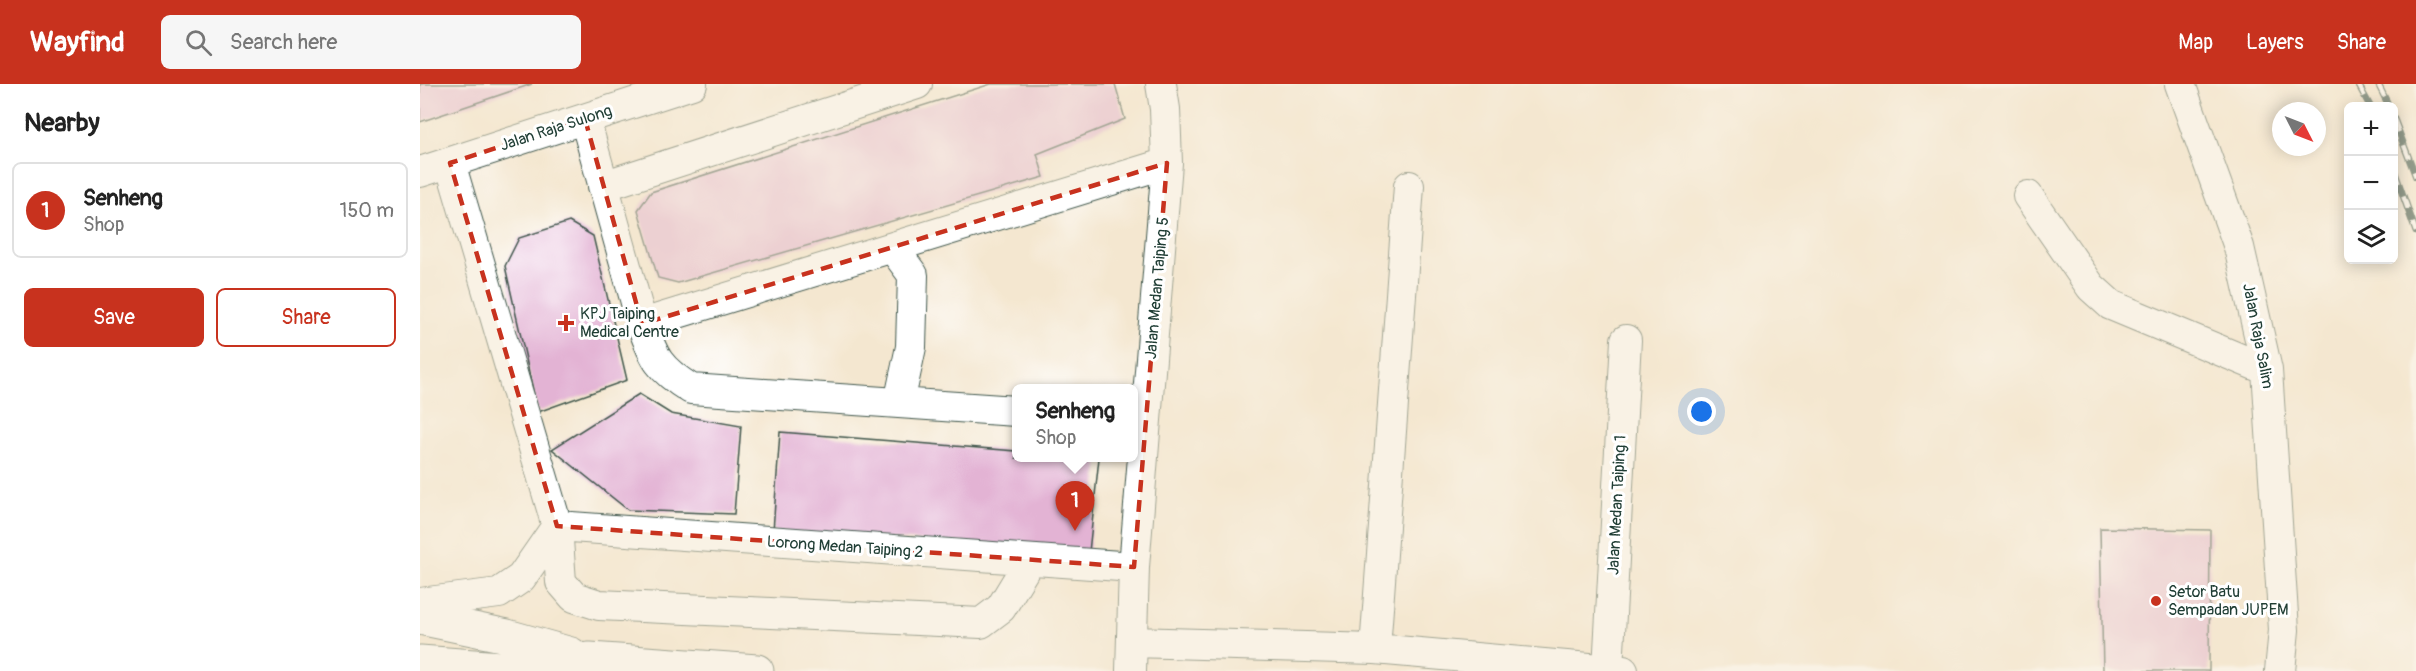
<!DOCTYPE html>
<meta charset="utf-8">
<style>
:root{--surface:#fff;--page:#f6f6f6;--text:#222;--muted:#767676;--line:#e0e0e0;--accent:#c8321e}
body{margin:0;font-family:Pangolin,sans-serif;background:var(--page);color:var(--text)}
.controls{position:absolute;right:18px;top:18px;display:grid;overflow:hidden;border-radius:9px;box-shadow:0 3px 15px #0003}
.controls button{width:54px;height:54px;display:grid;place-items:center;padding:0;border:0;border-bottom:2px solid var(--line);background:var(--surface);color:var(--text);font:30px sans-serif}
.compass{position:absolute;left:1852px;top:18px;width:54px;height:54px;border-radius:50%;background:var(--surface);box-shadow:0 3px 15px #0003;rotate:132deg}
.you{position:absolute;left:1282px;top:328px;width:21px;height:21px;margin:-15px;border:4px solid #fff;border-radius:50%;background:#1a73e8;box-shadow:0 0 0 9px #1a73e833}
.badge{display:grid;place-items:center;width:39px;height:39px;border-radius:50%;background:var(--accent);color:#fff;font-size:20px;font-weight:700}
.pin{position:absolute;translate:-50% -50px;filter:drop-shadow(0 2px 3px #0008)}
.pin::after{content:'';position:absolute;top:32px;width:21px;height:18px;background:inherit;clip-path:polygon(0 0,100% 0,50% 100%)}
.popup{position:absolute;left:592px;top:300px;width:126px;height:78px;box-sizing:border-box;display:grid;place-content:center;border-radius:9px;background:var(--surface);filter:drop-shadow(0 2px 4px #0005);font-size:20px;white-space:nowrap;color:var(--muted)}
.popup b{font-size:22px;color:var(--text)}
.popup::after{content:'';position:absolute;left:50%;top:100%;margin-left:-12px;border:12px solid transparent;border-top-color:var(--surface)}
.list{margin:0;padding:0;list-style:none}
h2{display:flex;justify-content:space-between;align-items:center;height:78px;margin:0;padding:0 24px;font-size:26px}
h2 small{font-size:20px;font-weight:400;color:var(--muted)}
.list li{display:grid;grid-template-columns:39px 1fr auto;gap:18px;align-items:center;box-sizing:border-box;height:96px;margin:0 12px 12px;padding:0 12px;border:2px solid var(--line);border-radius:9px}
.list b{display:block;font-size:22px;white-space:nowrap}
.list p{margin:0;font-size:20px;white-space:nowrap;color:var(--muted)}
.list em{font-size:20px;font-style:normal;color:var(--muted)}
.actions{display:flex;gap:12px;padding:18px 24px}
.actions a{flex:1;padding:14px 0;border:2px solid var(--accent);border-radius:9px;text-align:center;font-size:21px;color:var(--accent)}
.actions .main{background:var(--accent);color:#fff}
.icon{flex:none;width:33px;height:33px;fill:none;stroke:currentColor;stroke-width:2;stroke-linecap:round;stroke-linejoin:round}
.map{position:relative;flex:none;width:1996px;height:587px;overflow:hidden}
header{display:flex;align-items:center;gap:36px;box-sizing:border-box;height:84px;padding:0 30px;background:var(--accent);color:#fff}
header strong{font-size:28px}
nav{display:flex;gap:33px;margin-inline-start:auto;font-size:21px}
.search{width:420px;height:54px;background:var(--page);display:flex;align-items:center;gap:15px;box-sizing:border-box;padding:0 21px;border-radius:9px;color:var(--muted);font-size:22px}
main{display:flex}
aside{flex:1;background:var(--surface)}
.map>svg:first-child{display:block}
</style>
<header>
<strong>Wayfind</strong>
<div class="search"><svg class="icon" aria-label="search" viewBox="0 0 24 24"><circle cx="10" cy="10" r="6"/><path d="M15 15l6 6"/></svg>Search here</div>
<nav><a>Map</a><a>Layers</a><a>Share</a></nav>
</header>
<main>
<aside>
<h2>Nearby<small></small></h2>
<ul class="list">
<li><span class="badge">1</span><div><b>Senheng</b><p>Shop</p></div><em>150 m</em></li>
</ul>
<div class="actions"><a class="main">Save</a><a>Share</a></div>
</aside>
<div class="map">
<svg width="1996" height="587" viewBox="0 0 1996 587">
<rect width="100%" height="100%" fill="#fff"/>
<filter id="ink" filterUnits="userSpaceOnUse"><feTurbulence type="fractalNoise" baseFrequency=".0167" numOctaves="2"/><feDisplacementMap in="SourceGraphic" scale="12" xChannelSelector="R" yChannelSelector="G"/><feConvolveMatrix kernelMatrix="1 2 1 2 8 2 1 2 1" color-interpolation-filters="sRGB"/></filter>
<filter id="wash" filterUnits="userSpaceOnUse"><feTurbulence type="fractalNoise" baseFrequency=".008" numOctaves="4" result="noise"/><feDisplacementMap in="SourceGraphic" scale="24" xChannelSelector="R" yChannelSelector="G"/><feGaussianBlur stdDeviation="1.35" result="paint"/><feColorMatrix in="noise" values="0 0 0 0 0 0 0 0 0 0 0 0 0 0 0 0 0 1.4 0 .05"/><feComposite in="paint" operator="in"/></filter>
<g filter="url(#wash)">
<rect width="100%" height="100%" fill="#f4e7d0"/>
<g id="blocks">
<path fill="#e3b3d4" d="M0,0h112l-112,38z
M571,0h124l10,35 -88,35 7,23 -366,106 -20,-5 -20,-68 13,-18z
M149,138l24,14 34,144 -89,32 -33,-146 14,-28z
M219,310l32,20 70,12 -7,88 -106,-4 -76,-61z
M360,348l236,19v7h83l-10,94 -316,-21z
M1680,444l110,2 -1,141h-106z"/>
</g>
</g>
<g filter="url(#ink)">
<use href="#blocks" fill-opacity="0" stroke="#3f564b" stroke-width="1.5"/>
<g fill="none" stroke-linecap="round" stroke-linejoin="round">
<defs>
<path id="minor" d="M1760,0l59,163 28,123 17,260 -4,41
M165,35l57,205c12,35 17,45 49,65l325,22
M0,88l272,-88
M183,102l314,-102
M1608,112l63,91 20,18 156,65
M473,164l20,27 -2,72 -12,56
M222,240l525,-161
M610,476l-29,48 -20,15 -382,-18 -25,-8 -13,-15 -4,-56 577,41
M0,519l79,-10 22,-15 36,-52 -107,-363
M713,558l242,7 248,22
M955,565l34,-463
M1188,585l18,-329
M711,587l3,-104 33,-404 -2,-54 -4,-25"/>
<path id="major" d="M0,534l87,18 64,18
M0,578l80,6 90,-9 167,12"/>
</defs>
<use href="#minor" stroke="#3f564b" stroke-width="32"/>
<use href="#major" stroke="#3f564b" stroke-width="35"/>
<use href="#minor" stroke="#fff" stroke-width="30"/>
<use href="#major" stroke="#fff" stroke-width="33"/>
<defs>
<path id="rail" d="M1938,0l12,22
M1958,0l11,22
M1974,35l22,58
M1974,86l22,62"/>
</defs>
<use href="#rail" stroke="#1f3d34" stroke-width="7"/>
<use href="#rail" stroke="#fff" stroke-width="4.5" stroke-dasharray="14" stroke-linecap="butt"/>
</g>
</g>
<path d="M0 0H1996V587H0ZM165,35l57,205 525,-161 -33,404 -577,-41 -107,-363z" fill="#f4e7d0" fill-opacity=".55" fill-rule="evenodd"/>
<path fill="none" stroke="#c8321e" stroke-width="4.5" stroke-dasharray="12 8" stroke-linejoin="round" d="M165,35l57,205 525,-161 -33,404 -577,-41 -107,-363z"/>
<g fill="#c8321e" stroke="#fff" stroke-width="2">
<path d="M143 230h6v6h6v6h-6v6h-6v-6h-6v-6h6z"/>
<circle cx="1736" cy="517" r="6"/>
</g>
<g text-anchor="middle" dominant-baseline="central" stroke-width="6" stroke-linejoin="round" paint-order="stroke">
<g font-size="16" fill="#1f3d34" stroke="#fff">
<text transform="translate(136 44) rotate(-18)">Jalan Raja Sulong</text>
<text transform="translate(737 204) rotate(-85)">Jalan Medan Taiping 5</text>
<text transform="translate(1838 252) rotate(79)">Jalan Raja Salim</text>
<text transform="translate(1197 421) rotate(-87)">Jalan Medan Taiping 1</text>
<text transform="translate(425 463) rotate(4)">Lorong Medan Taiping 2</text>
</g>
<g font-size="16" fill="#1f3d34" stroke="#fff" text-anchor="start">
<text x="160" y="230">KPJ Taiping<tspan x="160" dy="18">Medical Centre</tspan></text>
<text x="1748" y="508">Setor Batu<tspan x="1748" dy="18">Sempadan JUPEM</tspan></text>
</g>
</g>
</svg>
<div class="controls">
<button>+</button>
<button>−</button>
<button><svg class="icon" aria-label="layers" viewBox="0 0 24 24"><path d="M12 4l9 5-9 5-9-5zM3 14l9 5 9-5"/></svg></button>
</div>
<svg class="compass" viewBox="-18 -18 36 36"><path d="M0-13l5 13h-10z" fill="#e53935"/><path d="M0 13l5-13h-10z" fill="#767676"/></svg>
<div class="you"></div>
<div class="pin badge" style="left:655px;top:447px">1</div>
<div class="popup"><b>Senheng</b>Shop</div>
</div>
</main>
